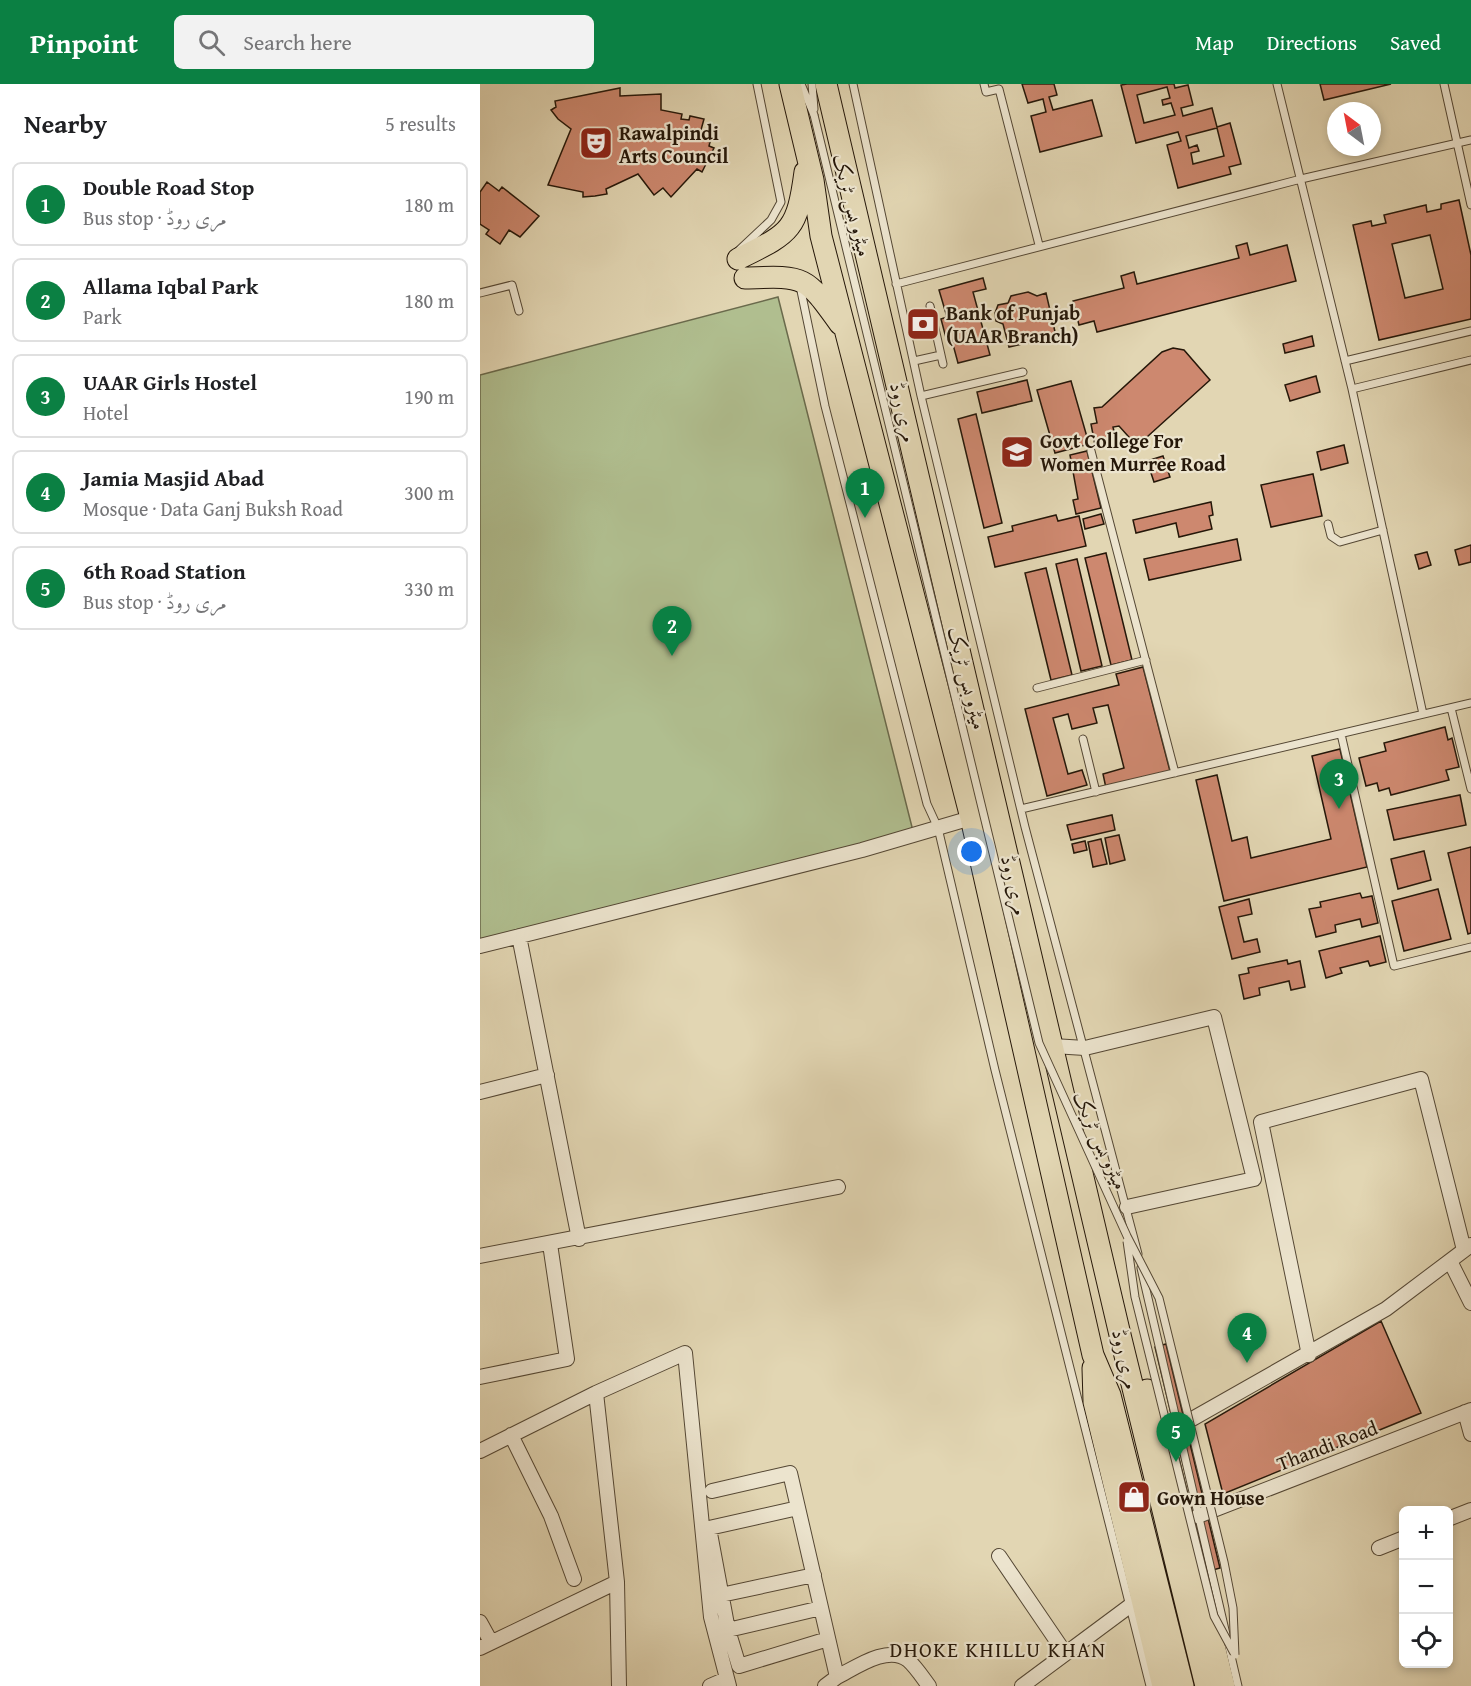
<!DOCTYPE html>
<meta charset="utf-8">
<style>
:root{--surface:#fff;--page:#f2f2f2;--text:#202124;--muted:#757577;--line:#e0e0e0;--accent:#0b8043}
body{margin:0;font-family:"Gentium Book Plus",Amiri,serif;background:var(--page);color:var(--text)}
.controls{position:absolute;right:18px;bottom:18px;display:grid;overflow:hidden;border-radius:9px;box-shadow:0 3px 9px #0003}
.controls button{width:54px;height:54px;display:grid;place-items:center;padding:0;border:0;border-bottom:2px solid var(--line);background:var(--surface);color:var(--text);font:30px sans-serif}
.compass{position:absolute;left:847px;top:18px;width:54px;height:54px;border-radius:50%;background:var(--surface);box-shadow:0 3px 9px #0003;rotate:328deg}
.you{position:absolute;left:492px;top:768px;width:21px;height:21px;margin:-15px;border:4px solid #fff;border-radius:50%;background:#1a73e8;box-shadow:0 0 0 9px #1a73e833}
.badge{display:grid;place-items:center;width:39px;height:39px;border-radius:50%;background:var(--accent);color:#fff;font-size:20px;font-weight:700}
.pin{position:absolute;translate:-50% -50px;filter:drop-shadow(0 2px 3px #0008)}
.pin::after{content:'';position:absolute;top:32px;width:21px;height:18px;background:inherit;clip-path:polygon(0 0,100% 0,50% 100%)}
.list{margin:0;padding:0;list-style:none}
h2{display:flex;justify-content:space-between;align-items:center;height:78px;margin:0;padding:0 24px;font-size:26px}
h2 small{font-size:20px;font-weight:400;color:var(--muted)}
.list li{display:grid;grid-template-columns:39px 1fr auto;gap:18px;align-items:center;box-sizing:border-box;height:84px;margin:0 12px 12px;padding:0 12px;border:2px solid var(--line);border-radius:9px}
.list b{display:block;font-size:22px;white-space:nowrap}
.list p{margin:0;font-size:20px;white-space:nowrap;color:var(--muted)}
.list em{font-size:20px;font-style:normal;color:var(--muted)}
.icon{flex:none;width:33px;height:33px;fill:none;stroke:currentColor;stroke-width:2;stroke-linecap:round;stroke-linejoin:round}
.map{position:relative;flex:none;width:991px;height:1602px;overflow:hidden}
header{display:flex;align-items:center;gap:36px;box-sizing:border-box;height:84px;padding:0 30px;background:var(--accent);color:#fff}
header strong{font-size:28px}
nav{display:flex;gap:33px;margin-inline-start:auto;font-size:21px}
.search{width:420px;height:54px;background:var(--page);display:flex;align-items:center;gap:15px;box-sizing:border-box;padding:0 21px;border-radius:9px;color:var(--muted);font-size:22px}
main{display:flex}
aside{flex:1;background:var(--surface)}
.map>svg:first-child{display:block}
</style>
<header>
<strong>Pinpoint</strong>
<div class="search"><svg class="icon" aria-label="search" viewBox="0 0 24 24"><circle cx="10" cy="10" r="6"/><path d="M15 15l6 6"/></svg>Search here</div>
<nav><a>Map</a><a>Directions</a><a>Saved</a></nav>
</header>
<main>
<aside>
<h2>Nearby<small>5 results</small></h2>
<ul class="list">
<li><span class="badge">1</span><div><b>Double Road Stop</b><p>Bus stop · مری روڈ</p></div><em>180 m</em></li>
<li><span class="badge">2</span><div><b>Allama Iqbal Park</b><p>Park</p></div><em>180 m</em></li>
<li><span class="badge">3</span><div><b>UAAR Girls Hostel</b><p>Hotel</p></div><em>190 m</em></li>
<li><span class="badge">4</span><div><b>Jamia Masjid Abad</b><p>Mosque · Data Ganj Buksh Road</p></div><em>300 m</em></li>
<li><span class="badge">5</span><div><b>6th Road Station</b><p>Bus stop · مری روڈ</p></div><em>330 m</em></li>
</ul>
</aside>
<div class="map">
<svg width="991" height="1602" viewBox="0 0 991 1602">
<rect width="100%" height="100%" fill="#e2d6b3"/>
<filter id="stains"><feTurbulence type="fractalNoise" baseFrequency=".00333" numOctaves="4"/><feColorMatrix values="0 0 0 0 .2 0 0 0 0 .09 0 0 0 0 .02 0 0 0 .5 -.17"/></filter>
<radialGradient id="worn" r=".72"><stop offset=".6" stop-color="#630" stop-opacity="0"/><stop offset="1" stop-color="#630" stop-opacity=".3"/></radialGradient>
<path fill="#b0be8f" stroke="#6a6a4c" stroke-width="1.5" d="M298,213l136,538 -434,110v-570z"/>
<path fill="#cd886f" stroke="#251709" stroke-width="1.5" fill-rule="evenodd" d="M542,0h32l3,11 -8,2 4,13 39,-10 10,36 -62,16 -9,-36 15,-4 -3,-13 -15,4z
M647,0h47l1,4 13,-3 5,20 -12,3 2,8 29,-8 5,19 13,-4 11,41 -12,3 2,7 -53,14 -11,-43 14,-4 -3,-9 -42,11 -15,-58zM687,3l3,11 -8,2 1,5 8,-2 4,12 -31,8 -7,-28zM737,44l7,28 -31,8 -2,-11 8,-2 -2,-6 -8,3 -3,-12z
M840,0h71l-67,16z
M140,4v8l41,-2v16l21,4 -1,5 8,1 1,-4 14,3 -5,18 11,5 -1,4 5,2 -12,24 -5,-3 -26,28 -8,-9 -9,7 -16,-21 -32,15 1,5 -12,2 -12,1v-5l-35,-7 23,-56 -13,-10 -7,-9 5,-3 -1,-6z
M7,98l12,9 3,-4 37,29 -19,21 -11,-7 -9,14 -14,-10 3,-4 -9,-6v-32z
M979,116l12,55v64l-92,21 -26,-115 18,-4 1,5 14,-3 -2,-8 42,-10 1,7 14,-3v-5zM950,151l13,54 -38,9 -13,-54z
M767,159l3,12 37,-10 9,36 -199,51 -3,-11 -15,4 -6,-24 51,-13 -3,-12 13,-4 3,12 102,-26 -3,-12z
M503,194l3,11 -13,3 17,63 -32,8 -7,-26 -5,1 -5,-19 6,-2 -8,-27z
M548,208l9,4 9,-3 10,43 -47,11 -6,-23 -7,-3 -1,-8 3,-8 10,-2 3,-7z
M832,252l2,10 -29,7 -2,-9z
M693,264l11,2 26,30 -73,66 -18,-20 -6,1 3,13 -21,5 -4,-21 6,-1 -3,-15 8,-1 60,-55z
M836,292l4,16 -30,9 -5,-16z
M547,296l5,21 -50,12 -5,-21z
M591,297l18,63 -34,9 -18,-63z
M496,330l26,109 -18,5 -26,-109z
M864,361l4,18 -27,7 -4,-18z
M607,367l14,57 -25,6 -3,-14 5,-1 -8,-44z
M683,372l7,21 -16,5 -7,-21z
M833,390l9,42 -51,11 -10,-42z
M731,418l2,13 -4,1 3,13 -33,8 -3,-14 -40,10 -3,-13z
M621,430l3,10 -19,5 -2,-10z
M576,431l2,6 21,-5 7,30 -91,21 -7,-30 25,-6 -1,-5z
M757,455l4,21 -92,20 -5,-21z
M991,461v17l-12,3 -4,-15z
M947,468l4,13 -12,4 -4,-14z
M626,469l26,107 -21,5 -26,-107z
M597,475l25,107 -21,5 -25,-107z
M566,484l26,107 -21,5 -26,-107z
M663,583l27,104 -64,17 -3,-14 21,-6 -16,-63 -15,3 4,15 -25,6 -4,-15 -15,4 15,56 14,-4 5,15 -40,11 -22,-87 94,-24 -3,-11z
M965,643l3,13 4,-2 7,29 -13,3 3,10 -58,15 -2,-7 -10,3 -2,-8 -11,3 -7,-28 27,-7 -2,-8z
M860,665l27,118 -143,34 -28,-121 21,-5 15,66 15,-4 4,21 80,-19 -19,-83z
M980,711l6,30 -72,15 -7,-30z
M632,731l3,15 -44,10 -4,-15z
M639,751l6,25 -15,4 -5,-26z
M621,755l6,25 -14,3 -5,-25z
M605,757l2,9 -13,3 -2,-9z
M991,763v86l-3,1 -20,-81z
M944,767l7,29 -33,9 -7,-30z
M958,805l13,50 -47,12 -12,-50z
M880,809l2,5 10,-2 6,27 -16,4 -2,-8 -25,6 1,7 -20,5 -7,-28 12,-2 -1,-5z
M769,815l3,15 -14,3 6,25 13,-3 3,13 -28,7 -13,-52z
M900,852l6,26 -16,4 -2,-5 -28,7 2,5 -16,5 -7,-27z
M807,876l1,4 12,-3 5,26 -14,3 -2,-9 -30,7 1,7 -16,4 -5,-24 10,-2 -1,-5z
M901,1237l40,92 -198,81 -18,-70z
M686,1260l54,224 -11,3 -54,-224z"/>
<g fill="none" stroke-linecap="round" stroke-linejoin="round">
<defs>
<path id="lane" d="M321,0l13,31
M332,0l2,25
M373,0l68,312 104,431 113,427
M504,0l2,8 13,-3 40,156
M797,0l75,305
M964,0l27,121
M258,167l33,-31 10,-18 -24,-118
M416,200l405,-105 170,-39
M320,202l25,120 102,398 11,24 57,242 155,616
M0,209l32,-8 7,26
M450,222l13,58
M434,277l27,-6
M865,277l126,-30
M441,312l102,-24
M611,367l84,322
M848,440l3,12 9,6 43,-12
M557,604l109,-28
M971,624l20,81
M943,630l-71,-325 119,-29
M861,650l53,232 77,-19
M603,655l13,53
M541,725l450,-106
M661,1184l97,418"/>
<path id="street" d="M39,852l60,303
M0,862l382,-96 109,-32
M573,962l32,2 129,-31 40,162 -127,28
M0,1008l67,-17
M0,1172l358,-69
M970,1177l21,42
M829,1271l-48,-233 160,-43 43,171
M0,1293l87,-18 -17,-115
M116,1309l21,189 2,104
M985,1328l6,22
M698,1343l208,-118 85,-64
M31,1351l40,81 23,63
M0,1367l116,-58 89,-40 26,264 18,69
M232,1407l78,-18 47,204 -12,9
M318,1424l-89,20 19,102 11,36 89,-27
M718,1432l273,-106
M968,1435l23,-9
M899,1464l25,-10
M519,1472l66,97
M241,1511l93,-20
M0,1538l11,20
M248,1546l93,-22
M0,1564l137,-66
M357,1593c18,-9 51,-33 71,-17 8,7 15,18 21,26
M230,1602l16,-7
M542,1602l109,-81"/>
<path id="primary" d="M310,0l23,96 8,56 150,582 122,537 17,40 73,291
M346,0l295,1255 85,347
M258,175c52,-26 59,-27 67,-87
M265,194c60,-2 60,-3 95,46
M613,1284l1,34 69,284
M667,1306l22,73 55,223"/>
</defs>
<use href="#lane" stroke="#544734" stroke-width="9"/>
<use href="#street" stroke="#544734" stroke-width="16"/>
<use href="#primary" stroke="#251709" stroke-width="23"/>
<use href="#lane" stroke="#ece4ce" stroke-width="7"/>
<use href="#street" stroke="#ece4ce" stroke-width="14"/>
<use href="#primary" stroke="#e2d6b3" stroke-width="21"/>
<defs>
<path id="lane-bridge" d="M334,31l225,928 88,193 32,62 65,264 9,46 2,47
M647,1157l8,56 79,319 20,37"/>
</defs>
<use href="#lane-bridge" stroke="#544734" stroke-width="9" stroke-linecap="butt"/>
<use href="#lane-bridge" stroke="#ece4ce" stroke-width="7"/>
</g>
<defs>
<symbol id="theatre-square" viewBox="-11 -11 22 22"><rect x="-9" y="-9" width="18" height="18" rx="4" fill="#8f2418" stroke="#ece4ce"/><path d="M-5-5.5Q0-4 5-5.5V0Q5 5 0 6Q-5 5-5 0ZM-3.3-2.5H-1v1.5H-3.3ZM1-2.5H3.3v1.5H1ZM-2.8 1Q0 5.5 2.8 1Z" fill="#fff"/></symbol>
<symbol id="bank-square" viewBox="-11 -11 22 22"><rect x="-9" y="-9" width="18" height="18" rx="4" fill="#8f2418" stroke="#ece4ce"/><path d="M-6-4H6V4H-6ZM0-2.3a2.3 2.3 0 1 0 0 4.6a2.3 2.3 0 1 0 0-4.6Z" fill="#fff"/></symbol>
<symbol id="university-square" viewBox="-11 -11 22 22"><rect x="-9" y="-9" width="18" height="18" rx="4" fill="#8f2418" stroke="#ece4ce"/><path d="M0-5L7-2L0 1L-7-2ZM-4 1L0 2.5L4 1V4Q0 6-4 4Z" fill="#fff"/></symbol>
<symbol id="shop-square" viewBox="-11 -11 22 22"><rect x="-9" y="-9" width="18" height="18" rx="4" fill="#8f2418" stroke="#ece4ce"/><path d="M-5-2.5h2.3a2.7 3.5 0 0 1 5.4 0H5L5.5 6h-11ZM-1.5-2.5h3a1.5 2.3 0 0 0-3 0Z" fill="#fff"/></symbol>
</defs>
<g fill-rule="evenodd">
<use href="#theatre-square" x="97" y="40" width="38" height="38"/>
<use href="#bank-square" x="424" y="221" width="38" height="38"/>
<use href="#university-square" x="518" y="349" width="38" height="38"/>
<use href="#shop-square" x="635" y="1394" width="38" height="38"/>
</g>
<g text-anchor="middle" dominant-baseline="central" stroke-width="4.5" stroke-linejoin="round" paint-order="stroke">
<g font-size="20" font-weight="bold" fill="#251709" stroke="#ece4ce" text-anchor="start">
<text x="139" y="48">Rawalpindi<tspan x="139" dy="23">Arts Council</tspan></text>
<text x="466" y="228">Bank of Punjab<tspan x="466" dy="23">(UAAR Branch)</tspan></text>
<text x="560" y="356">Govt College For<tspan x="560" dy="23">Women Murree Road</tspan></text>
<text x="677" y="1413">Gown House</text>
</g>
<g font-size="20" fill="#251709" stroke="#ece4ce">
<text transform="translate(373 121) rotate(76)">میٹرو بس ٹریک</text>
<text transform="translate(424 328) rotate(77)">مری روڈ</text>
<text transform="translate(488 594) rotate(76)">میٹرو بس ٹریک</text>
<text transform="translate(535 801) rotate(77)">مری روڈ</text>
<text transform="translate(621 1056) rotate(66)">میٹرو بس ٹریک</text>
<text transform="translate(646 1275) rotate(77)">مری روڈ</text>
<text transform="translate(847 1361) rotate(-21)">Thandi Road</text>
</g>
<g font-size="21" letter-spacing="1.5" fill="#251709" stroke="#ece4ce">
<text x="518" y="1565">DHOKE KHILLU KHAN</text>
</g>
</g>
<rect width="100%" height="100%" filter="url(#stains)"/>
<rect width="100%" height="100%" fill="url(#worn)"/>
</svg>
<div class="controls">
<button>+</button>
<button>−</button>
<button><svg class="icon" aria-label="locate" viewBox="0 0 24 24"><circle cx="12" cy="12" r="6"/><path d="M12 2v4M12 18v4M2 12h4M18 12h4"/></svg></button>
</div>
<svg class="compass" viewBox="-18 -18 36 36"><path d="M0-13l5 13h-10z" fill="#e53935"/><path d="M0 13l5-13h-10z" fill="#757577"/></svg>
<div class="you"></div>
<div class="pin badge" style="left:385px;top:434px">1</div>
<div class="pin badge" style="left:192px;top:572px">2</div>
<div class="pin badge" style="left:859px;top:725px">3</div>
<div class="pin badge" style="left:767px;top:1279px">4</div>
<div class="pin badge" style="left:696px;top:1378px">5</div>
</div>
</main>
